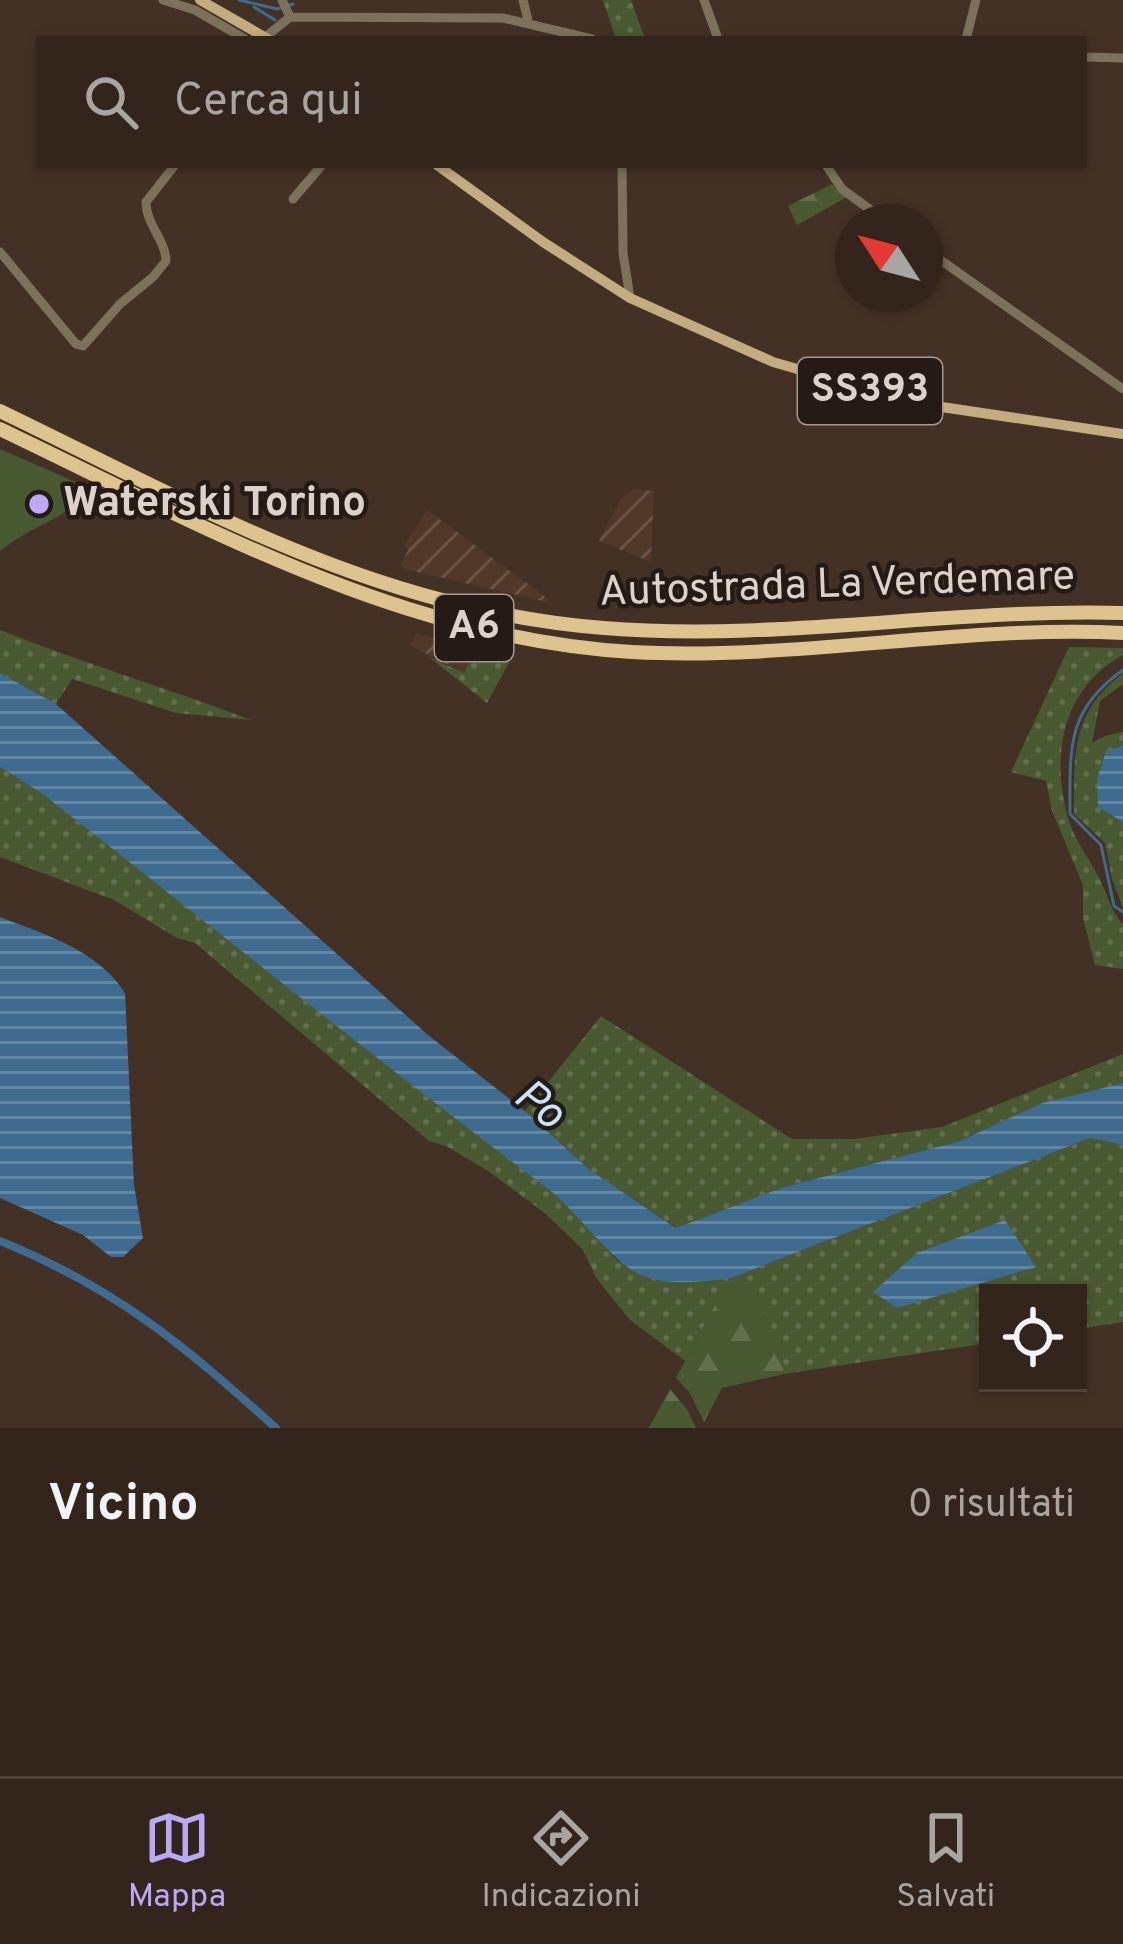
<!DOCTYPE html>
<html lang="it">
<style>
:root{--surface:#33251c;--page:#3b2d25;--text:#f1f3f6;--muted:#a9a5a3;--line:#4e423b;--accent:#bca9f5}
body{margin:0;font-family:Overpass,sans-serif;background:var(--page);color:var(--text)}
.controls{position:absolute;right:36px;bottom:36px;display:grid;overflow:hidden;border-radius:0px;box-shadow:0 3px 9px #0004}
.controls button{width:108px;height:108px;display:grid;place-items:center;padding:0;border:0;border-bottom:3px solid var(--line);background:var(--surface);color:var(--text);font:60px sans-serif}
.compass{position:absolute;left:835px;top:204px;width:108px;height:108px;border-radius:50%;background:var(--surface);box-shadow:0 3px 9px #0004;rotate:306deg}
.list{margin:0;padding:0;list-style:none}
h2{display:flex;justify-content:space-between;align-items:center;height:156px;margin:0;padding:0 48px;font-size:51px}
h2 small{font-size:39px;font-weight:400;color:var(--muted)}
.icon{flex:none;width:66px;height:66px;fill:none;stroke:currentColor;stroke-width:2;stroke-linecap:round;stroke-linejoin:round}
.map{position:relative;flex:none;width:1123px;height:1428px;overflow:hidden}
.search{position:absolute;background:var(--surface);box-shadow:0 3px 9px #0004;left:36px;right:36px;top:36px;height:132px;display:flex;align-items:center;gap:30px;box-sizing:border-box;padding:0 42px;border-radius:0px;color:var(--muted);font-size:45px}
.sheet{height:348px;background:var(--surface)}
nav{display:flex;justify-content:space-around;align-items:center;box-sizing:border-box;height:168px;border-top:3px solid var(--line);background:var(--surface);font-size:33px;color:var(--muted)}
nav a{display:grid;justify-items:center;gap:6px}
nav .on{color:var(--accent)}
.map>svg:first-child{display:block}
</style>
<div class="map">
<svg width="1123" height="1428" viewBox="0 0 1123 1428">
<defs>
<pattern id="industrial-furrows" width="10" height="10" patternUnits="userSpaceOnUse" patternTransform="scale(3)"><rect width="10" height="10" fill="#513828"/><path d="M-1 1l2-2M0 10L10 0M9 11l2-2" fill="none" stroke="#6a5446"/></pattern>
<pattern id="grass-dots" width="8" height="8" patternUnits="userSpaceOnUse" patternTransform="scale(3)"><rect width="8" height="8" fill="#495932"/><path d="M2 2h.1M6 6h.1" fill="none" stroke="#63704e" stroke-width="1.8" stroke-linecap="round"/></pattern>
<pattern id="forest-firs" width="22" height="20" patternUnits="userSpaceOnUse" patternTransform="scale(3)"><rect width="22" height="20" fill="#495932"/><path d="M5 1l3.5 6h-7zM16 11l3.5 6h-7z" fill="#63704e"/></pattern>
<pattern id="water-rules" width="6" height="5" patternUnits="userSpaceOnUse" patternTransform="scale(3)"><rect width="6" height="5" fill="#3f6b90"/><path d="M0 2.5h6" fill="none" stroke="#6386a3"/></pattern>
</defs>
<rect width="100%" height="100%" fill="#443125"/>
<path fill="url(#industrial-furrows)" d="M634,489l20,2 -3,71 -52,-21 23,-44z
M427,510l117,86 7,7 -147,-34 -3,-4 7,-15 -4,-4z
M417,634l59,15 -12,24 -55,-28z"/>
<path fill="url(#grass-dots)" d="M603,0h28l14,39h-29z
M0,630c83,33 167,58 251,90l-75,-7 -104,-34 -16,25 -56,-31z
M1069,647l54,1v7c-60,32 -73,100 -55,163 5,19 20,39 30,58 9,17 12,33 25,49v44l-28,-4 -12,-47v-33l-31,-74 -6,-30 -35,-9z
M476,649l36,8 -25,46 -58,-46 35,16z
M1123,673v11l-23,17 -8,42 13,-7 18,-4v176l-11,-29 -7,-36 -31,-29c0,-61 -3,-101 49,-141z
M0,767l44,28 522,407 52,59 111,18 361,-141 33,7v177l-45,7v-36h-90v50l-204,31 -4,-26 -50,-69 -45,82 -56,-42 -32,-40 -14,-29 -37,-36 -58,-43 -40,-24 -19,-6 -234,-198 -18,-5 -63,-38 -114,-43z
M601,1016l191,123h62l88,-12 181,-73v29l-81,20 -82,38 -176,46 -107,41 -87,-58 -65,-59z"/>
<path fill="url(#forest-firs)" d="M832,184l15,13 -50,28 -9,-19z
M729,1279l27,15 24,54 4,26 -62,14 -18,34 -14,-29 -14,-15z
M670,1389l18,22 8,17h-47z"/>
<path fill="#495932" d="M0,449l80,35 9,11c-27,24 -61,33 -89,56z"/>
<path fill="url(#water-rules)" d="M0,673l56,31 372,331 97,76 65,59 86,58 108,-41 176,-46 82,-38 81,-20v62l-33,-7 -361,141c-29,2 -61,8 -90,-5 -27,-12 -63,-64 -92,-86 -170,-127 -335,-262 -503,-393l-44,-28z
M1123,746v76l-25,-15 -1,-28 9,-28z
M0,917c44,17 98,33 125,76l9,192 9,53 -20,19h-12l-28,-22 -83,-37z
M1005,1220l31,47 -139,41 -24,-16 44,-39z"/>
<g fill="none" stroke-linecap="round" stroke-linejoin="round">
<path stroke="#3f6b90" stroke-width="3" d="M239,0l38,9 16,-5
M254,7l21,13
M1123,670c-57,40 -53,79 -53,144l31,31 13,61 9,6"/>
<path stroke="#3f6b90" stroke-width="8" d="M0,1241c118,48 183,104 276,187"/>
<path stroke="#7c725c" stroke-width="9" d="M163,0l32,10 50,29
M282,0l8,17
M523,0l6,24
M704,0l14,39
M263,39l27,-22 213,1 89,21
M966,39l10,-39
M1084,57l39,1
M622,165l1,88 7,45
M826,165l16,24 45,33
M293,199l29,-34
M925,249l198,140
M0,252l76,92 7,2 37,-42 33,-27 13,-16c-1,-23 -20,-36 -20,-59l29,-37"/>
<path stroke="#c2ac80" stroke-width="10" d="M200,0l68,39
M437,165l106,77 87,56 143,64 142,41 208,31"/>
<path stroke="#ddc38d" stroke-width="14" d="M0,411c199,96 379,200 604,217 173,14 346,-20 519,-15
M0,429c203,97 403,210 632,223 164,9 327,-27 491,-19"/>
</g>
<circle fill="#bca9f5" stroke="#241b16" stroke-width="4.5" cx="39" cy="504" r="12"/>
<g text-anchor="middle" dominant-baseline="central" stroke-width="9" stroke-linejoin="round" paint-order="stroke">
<g fill="#241b16" stroke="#a69a93" stroke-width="3">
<rect x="798" y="358" width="144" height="66" rx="9"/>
<rect x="435" y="595" width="78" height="66" rx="9"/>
</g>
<g font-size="39" font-weight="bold" fill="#ddd1c9">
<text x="870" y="391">SS393</text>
<text x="474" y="628">A6</text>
</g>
<g font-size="42" font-weight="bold" fill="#ddd1c9" stroke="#241b16" text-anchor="start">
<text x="63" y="504">Waterski Torino</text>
</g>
<g font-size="42" fill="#ddd1c9" stroke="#241b16">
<text transform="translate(837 586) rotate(-2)">Autostrada La Verdemare</text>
</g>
<g font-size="45" font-style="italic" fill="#c9e3fb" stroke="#241b16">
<text transform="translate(538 1106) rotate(38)">Po</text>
</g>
</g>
</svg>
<div class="controls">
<button><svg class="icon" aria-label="locate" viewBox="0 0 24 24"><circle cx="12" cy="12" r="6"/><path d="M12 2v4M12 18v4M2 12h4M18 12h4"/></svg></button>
</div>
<svg class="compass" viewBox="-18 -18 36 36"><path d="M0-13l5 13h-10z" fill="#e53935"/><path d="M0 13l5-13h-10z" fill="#a9a5a3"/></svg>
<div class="search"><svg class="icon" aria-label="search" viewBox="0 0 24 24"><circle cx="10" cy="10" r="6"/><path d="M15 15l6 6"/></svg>Cerca qui</div>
</div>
<section class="sheet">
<h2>Vicino<small>0 risultati</small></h2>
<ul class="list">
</ul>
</section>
<nav>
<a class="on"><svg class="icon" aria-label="map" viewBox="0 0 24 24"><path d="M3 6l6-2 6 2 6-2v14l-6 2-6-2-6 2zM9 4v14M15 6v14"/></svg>Mappa</a>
<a><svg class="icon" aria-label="directions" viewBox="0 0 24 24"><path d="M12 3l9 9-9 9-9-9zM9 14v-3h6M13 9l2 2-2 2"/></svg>Indicazioni</a>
<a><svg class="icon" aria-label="saved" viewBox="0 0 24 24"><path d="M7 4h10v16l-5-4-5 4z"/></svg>Salvati</a>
</nav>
